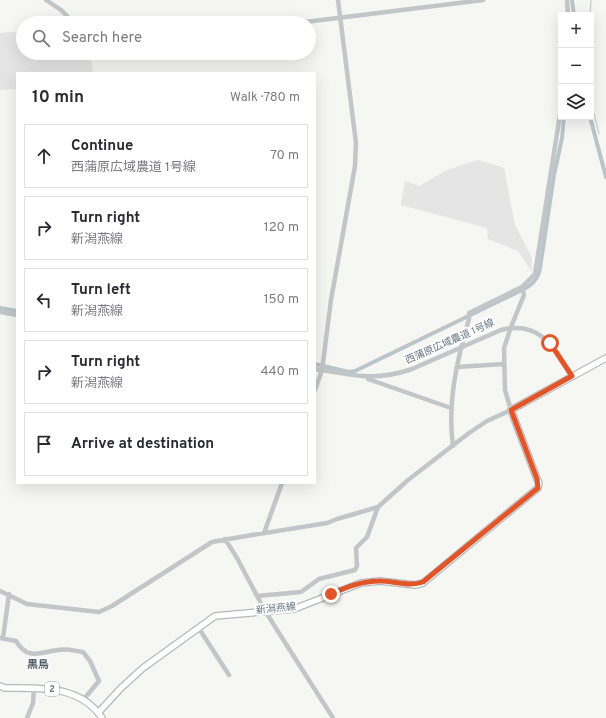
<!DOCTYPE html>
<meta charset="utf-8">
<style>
:root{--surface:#fff;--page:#f2f2f3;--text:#2b2b33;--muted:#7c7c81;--line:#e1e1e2}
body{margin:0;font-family:Overpass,"Noto Sans JP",sans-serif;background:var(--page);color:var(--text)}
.controls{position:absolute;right:12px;top:12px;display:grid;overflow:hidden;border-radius:0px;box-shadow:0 4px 16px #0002}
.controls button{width:36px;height:36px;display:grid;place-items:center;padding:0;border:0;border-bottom:1px solid var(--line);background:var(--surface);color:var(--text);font:20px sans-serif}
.stop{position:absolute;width:12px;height:12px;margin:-9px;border:3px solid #e15528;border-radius:50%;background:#fff}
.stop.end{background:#e15528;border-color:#fff;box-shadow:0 1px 4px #0008}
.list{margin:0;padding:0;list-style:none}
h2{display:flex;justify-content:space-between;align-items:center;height:52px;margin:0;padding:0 16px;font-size:17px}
h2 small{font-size:13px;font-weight:400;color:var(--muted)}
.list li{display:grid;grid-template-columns:26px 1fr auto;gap:12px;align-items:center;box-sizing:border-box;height:64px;margin:0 8px 8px;padding:0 8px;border:1px solid var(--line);border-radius:0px}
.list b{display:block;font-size:15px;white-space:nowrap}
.list p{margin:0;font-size:13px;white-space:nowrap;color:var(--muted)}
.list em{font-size:13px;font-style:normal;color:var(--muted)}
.icon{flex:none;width:22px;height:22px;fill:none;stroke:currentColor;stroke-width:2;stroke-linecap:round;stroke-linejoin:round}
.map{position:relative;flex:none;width:606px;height:718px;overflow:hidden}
.search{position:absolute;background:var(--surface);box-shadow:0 4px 16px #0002;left:16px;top:16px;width:300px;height:44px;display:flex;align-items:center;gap:10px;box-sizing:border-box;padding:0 14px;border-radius:22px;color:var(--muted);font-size:15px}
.panel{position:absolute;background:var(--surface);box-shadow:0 4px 16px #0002;left:16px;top:72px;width:300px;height:412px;border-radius:0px}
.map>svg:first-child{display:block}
</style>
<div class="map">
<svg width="606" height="718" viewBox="0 0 606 718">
<rect width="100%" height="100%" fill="#f6f6f3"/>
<path fill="#e4e5e4" d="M23,31v22h67l3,20h-76v16l-17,1v-57z
M478,160l26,8 11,57 17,33v14l-14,-21 -30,-12 -1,-11 -86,-23 4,-24 14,5 28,-16z"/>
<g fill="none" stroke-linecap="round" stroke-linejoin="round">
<path stroke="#b9c5c9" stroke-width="1" d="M590,15l1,-15
M591,20l2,11 -2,1
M591,101l8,33"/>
<path stroke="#b9c5c9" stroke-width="4" d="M572,0l2,15
M590,117l16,60
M0,308l17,3
M315,364l34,8 6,-1 165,-80c11,-5 18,-11 20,-23l14,-93 8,-37 2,-21"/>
<defs>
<path id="major" d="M0,686l5,2c35,0 75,-3 97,30
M98,713l23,-25 22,-20 72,-52 79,-7 67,-26 19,-2 35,4 8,-2 115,-95 1,-5 -2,-4 -26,-69 95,-52"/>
</defs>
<use href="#major" stroke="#b5b9bd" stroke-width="8"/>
<path stroke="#c2c6c9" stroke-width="4.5" d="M46,0l15,10 13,13
M567,0l1,15
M297,23l186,-23
M0,312l17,3
M457,367l47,-3
M315,369c38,6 59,13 97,0l89,-39c39,-10 53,17 71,47
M368,379l83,29
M315,390l7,-20 9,-70 24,-134 1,-23 -18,-143
M453,446c-6,-43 4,-86 16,-127v-6l53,-26 13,-13 26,-166
M264,533l18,-50
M225,539l12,19 28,53 68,107
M0,591l27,13 72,8 13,-6 100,-64 40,-7 75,-12 10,-4 41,-12 30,-27 61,-47 18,-12 24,-11 -6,-20 -1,-42 7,-21 13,-32 -2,-8
M257,596l44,-4 18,-13 36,-9 2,-4 -1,-18 11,-11 11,-30
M198,627l31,48
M0,638l16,3c12,20 24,11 42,9 8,-2 17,1 25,2l7,9 9,20 -15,18
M3,638l6,-44
M27,718l6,-15 1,-15"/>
<use href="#major" stroke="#fff" stroke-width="5.5"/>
</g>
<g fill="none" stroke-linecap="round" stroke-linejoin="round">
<path stroke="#e15528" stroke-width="5" d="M331,594c16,-7 31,-13 49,-13 14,0 29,6 43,1l115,-94 -1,-9 -26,-69 61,-34 -22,-33"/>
</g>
<g text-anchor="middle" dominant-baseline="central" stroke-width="4" stroke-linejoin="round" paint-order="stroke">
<rect fill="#fff" stroke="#939fa9" stroke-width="1" x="45" y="682" width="14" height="14" rx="3"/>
<g font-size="9" font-weight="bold" fill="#657684">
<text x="52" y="689">2</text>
</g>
<g font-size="10" fill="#657684" stroke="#fff">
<text transform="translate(450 342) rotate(-24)">西蒲原広域農道 1号線</text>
<text transform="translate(276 609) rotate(-6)">新潟燕線</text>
</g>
<g font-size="11" font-weight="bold" fill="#535f69" stroke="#fff">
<text x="38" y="665">黒鳥</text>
</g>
</g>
</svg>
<div class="controls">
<button>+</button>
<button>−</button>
<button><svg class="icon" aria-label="layers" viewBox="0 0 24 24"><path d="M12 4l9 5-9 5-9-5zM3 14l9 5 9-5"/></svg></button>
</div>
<div class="stop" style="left:550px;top:343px"></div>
<div class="stop end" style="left:331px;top:594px"></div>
<div class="search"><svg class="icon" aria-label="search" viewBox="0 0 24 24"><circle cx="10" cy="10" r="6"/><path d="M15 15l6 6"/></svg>Search here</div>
<section class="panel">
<h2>10 min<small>Walk · 780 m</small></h2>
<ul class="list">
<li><svg class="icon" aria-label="ahead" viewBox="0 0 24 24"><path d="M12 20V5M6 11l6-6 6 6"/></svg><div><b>Continue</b><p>西蒲原広域農道 1号線</p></div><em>70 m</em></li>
<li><svg class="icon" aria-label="right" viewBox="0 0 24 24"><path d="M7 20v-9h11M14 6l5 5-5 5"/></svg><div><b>Turn right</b><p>新潟燕線</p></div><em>120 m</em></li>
<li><svg class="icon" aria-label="left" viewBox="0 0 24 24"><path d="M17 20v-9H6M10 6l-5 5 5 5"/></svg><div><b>Turn left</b><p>新潟燕線</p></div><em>150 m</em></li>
<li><svg class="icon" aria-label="right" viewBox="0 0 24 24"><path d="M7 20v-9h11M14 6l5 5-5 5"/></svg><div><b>Turn right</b><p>新潟燕線</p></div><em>440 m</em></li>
<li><svg class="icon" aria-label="arrive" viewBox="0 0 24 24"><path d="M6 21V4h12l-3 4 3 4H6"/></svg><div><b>Arrive at destination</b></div></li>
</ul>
</section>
</div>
